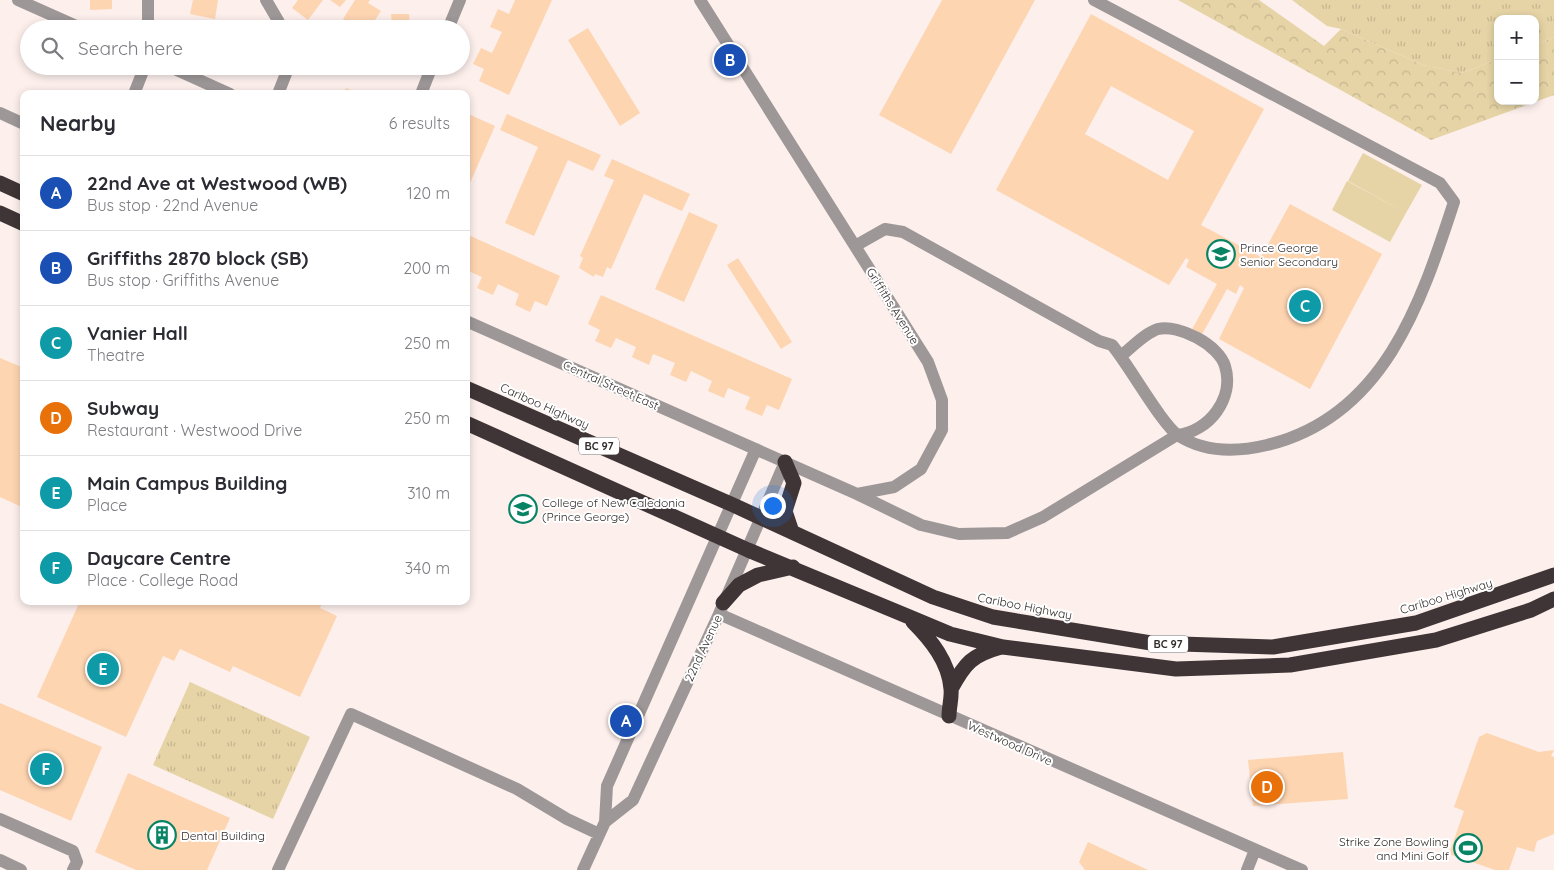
<!DOCTYPE html>
<meta charset="utf-8">
<style>
:root{--surface:#fff;--page:#f2f2f3;--text:#2b2b33;--muted:#7c7c81;--line:#e1e1e2;--accent:#088465}
body{margin:0;font-family:Quicksand,sans-serif;background:var(--page);color:var(--text)}
.controls{position:absolute;right:15px;top:15px;display:grid;overflow:hidden;border-radius:10px;box-shadow:0 2px 8px #0003}
.controls button{width:45px;height:45px;display:grid;place-items:center;padding:0;border:0;border-bottom:1px solid var(--line);background:var(--surface);color:var(--text);font:25px sans-serif}
.you{position:absolute;left:772px;top:505px;width:18px;height:18px;margin:-12px;border:4px solid #fff;border-radius:50%;background:#1a73e8;box-shadow:0 0 0 8px #1a73e833}
.badge{display:grid;place-items:center;width:32px;height:32px;border-radius:50%;background:var(--accent);color:#fff;font-size:16px;font-weight:700}
.pin{position:absolute;translate:-50% -50%;border:2px solid #fff;box-shadow:0 1px 5px #0006}
.list{margin:0;padding:0;list-style:none}
h2{display:flex;justify-content:space-between;align-items:center;height:65px;margin:0;padding:0 20px;font-size:21px}
h2 small{font-size:16px;font-weight:400;color:var(--muted)}
.list li{display:grid;grid-template-columns:32px 1fr auto;gap:15px;align-items:center;box-sizing:border-box;height:75px;padding:0 20px;border-top:1px solid var(--line)}
.list b{display:block;font-size:19px;white-space:nowrap}
.list p{margin:0;font-size:16px;white-space:nowrap;color:var(--muted)}
.list em{font-size:16px;font-style:normal;color:var(--muted)}
.icon{flex:none;width:28px;height:28px;fill:none;stroke:currentColor;stroke-width:2;stroke-linecap:round;stroke-linejoin:round}
.map{position:relative;flex:none;width:1554px;height:870px;overflow:hidden}
.search{position:absolute;background:var(--surface);box-shadow:0 2px 8px #0003;left:20px;top:20px;width:450px;height:55px;display:flex;align-items:center;gap:12px;box-sizing:border-box;padding:0 18px;border-radius:28px;color:var(--muted);font-size:19px}
.panel{position:absolute;background:var(--surface);box-shadow:0 2px 8px #0003;left:20px;top:90px;width:450px;height:515px;border-radius:10px}
.map>svg:first-child{display:block}
</style>
<div class="map">
<svg width="1554" height="870" viewBox="0 0 1554 870">
<defs>
<pattern id="grass-tufts" width="24" height="20" patternUnits="userSpaceOnUse" patternTransform="scale(1.25)"><rect width="24" height="20" fill="#e6d4a6"/><path d="M3 7l-1-3M5 7V3M7 7l1-3M15 17l-1-3M17 17v-4M19 17l1-3" fill="none" stroke="#c6b68f"/></pattern>
<pattern id="forest-crowns" width="20" height="18" patternUnits="userSpaceOnUse" patternTransform="scale(1.25)"><rect width="20" height="18" fill="#e6d4a6"/><path d="M2 6a3 3 0 1 1 6 0M12 15a3 3 0 1 1 6 0" fill="none" stroke="#c6b68f"/></pattern>
</defs>
<rect width="100%" height="100%" fill="#fcefec"/>
<path fill="url(#grass-tufts)" d="M1292,0h262v37l-19,8v-26h-37v40l-36,14 -39,-8 -82,-36 -14,-3z
M190,682l120,55 -37,82 -120,-54z"/>
<path fill="url(#forest-crowns)" d="M1178,0h81l65,46 17,-17 82,36 39,8 36,-14v42h37v-56l19,-8v58l-123,45z"/>
<path fill="#e6d4a6" d="M1363,153l59,32 -16,28 -58,-32z
M1347,181l59,32 -16,29 -58,-32z"/>
<path fill="#fed5b1" fill-rule="evenodd" d="M90,0h22v9l-22,1z
M193,0h25l-3,19 -25,-5z
M298,0h25l-15,20 -16,-12z
M330,0h16l-6,7z
M355,0h15l-2,3 13,8 -12,18h-12l-14,-10z
M515,0h37l-43,95 -30,-14 5,-12 -11,-5 8,-16 11,5 10,-21 -12,-5 8,-18 11,5z
M942,0h93l-84,154 -72,-39z
M391,14h18l1,15h-21v-3h3z
M1091,14l173,95 -63,116 60,32 29,-53 92,50 -72,135 -91,-50 25,-51 -4,-3 -4,9 -9,-5 -27,49 -10,-5 27,-49 -31,-17 3,-7 -3,-2 -17,27 -173,-95zM1111,86l83,45 -26,49 -83,-46z
M588,28l52,85 -20,13 -52,-86z
M346,88l13,6h-16z
M466,113l29,13 -29,66z
M507,114l94,41 -8,16 -25,-11 -34,76 -29,-13 33,-76 -38,-17z
M612,159l78,35 -8,17 -38,-17 -33,75 -4,-2 -4,10 -8,-3 -1,3 -15,-9 4,-10 -3,-2 34,-76 -10,-4z
M689,212l29,13 -34,77 -29,-13z
M466,234l94,42 -13,30 -12,-5 -5,11 -15,-7 4,-11 -21,-10 -5,11 -16,-7 5,-11 -16,-7z
M738,258l54,84 -11,7 -54,-84z
M601,295l191,84 -13,31 -12,-5 -5,11 -17,-7 5,-12 -22,-9 -4,10 -16,-7 4,-10 -21,-10 -5,11 -16,-7 5,-12 -22,-9 -4,11 -17,-8 4,-10 -20,-9 -5,10 -16,-7 5,-11 -12,-6z
M0,358l24,10v140l-24,-11z
M80,601h243l-3,7 17,8 -37,81 -67,-31 -3,6 -50,-23 -6,12 -11,-5 -37,81 -89,-40z
M0,703l102,44 -31,74 -71,-31z
M1487,733l52,19 15,-2 -3,6 3,1v77l-17,7 -3,11 -17,-5 -8,23h-14l-46,-16 15,-43 -10,-4 25,-70z
M1343,752l5,47 -95,7 -5,-46z
M128,773l102,45 -23,52h-71l-41,-18z
M1088,842l60,28h-63l-6,-8z"/>
<g fill="none" stroke-linecap="round" stroke-linejoin="round">
<path stroke="#9d9798" stroke-width="12" d="M18,0l65,29
M266,0l17,29
M700,0l228,362 14,38v30l-21,39 -27,18 -37,7
M148,29v-29
M448,29l12,-29
M168,66l62,28
M134,94l11,-28
M278,94l11,-28
M421,94l11,-28
M0,113l24,11
M855,246l30,-17 18,3 196,109 13,4c17,20 50,80 67,91 27,17 59,16 88,9 117,-28 154,-142 187,-243l-14,-19 -346,-183
M466,321l391,173 64,31 38,9 48,-1 36,-16 134,-82c32,-3 58,-37 48,-69 -6,-21 -46,-42 -67,-37 -13,4 -26,18 -37,27
M719,614l583,256
M0,819l73,32 4,11 -4,8
M605,822l28,-22 86,-186 66,-152
M0,860l21,10
M278,870l73,-156 166,75 50,30 32,15
M583,870l22,-48 2,-36 149,-337
M1247,870l8,-20"/>
<path stroke="#3f3536" stroke-width="15" d="M0,183l24,11
M0,213l24,11
M466,388l265,116 202,93 60,20 158,26 122,4 143,-24 138,-48
M466,423l282,127 159,66 43,18 53,13 173,22 114,-4 146,-25 95,-30 23,-11
M785,462l9,21 -9,28 7,21
M723,603l16,-18 19,-10 35,-8
M913,622c18,18 36,40 38,67 1,8 -2,18 -2,27
M951,689c14,-26 21,-34 50,-42"/>
</g>
<defs>
<symbol id="school-ring" viewBox="-11 -11 22 22"><circle r="9.5" fill="#fff" stroke="#088465" stroke-width="1.5"/><path d="M0-5L7-2L0 1L-7-2ZM-4 1L0 2.5L4 1V4Q0 6-4 4Z" fill="#088465"/></symbol>
<symbol id="university-ring" viewBox="-11 -11 22 22"><circle r="9.5" fill="#fff" stroke="#088465" stroke-width="1.5"/><path d="M0-5L7-2L0 1L-7-2ZM-4 1L0 2.5L4 1V4Q0 6-4 4Z" fill="#088465"/></symbol>
<symbol id="building-ring" viewBox="-11 -11 22 22"><circle r="9.5" fill="#fff" stroke="#088465" stroke-width="1.5"/><path d="M-4-6H4V6H1V3H-1V6H-4ZM-2.5-4.3h1.7v1.8h-1.7ZM.8-4.3h1.7v1.8H.8ZM-2.5-1h1.7V.8h-1.7ZM.8-1h1.7V.8H.8Z" fill="#088465"/></symbol>
<symbol id="stadium-ring" viewBox="-11 -11 22 22"><circle r="9.5" fill="#fff" stroke="#088465" stroke-width="1.5"/><path d="M0-5a6.5 5 0 1 0 0 10a6.5 5 0 1 0 0-10ZM-3.5-1.8h7v3.6h-7Z" fill="#088465"/></symbol>
</defs>
<g fill-rule="evenodd">
<use href="#school-ring" x="1205" y="238" width="32" height="32"/>
<use href="#university-ring" x="507" y="493" width="32" height="32"/>
<use href="#building-ring" x="146" y="819" width="32" height="32"/>
<use href="#stadium-ring" x="1452" y="832" width="32" height="32"/>
</g>
<g text-anchor="middle" dominant-baseline="central" stroke-width="4" stroke-linejoin="round" paint-order="stroke">
<g fill="#fff" stroke="#6f6b6b" stroke-width="1">
<rect x="579" y="437.5" width="40" height="17" rx="4"/>
<rect x="1148" y="635.5" width="40" height="17" rx="4"/>
</g>
<g font-size="11" font-weight="bold" fill="#312c2b">
<text x="599" y="446">BC 97</text>
<text x="1168" y="644">BC 97</text>
</g>
<g font-size="12" fill="#312c2b" stroke="#fff" text-anchor="start">
<text x="1240" y="247">Prince George<tspan x="1240" dy="14">Senior Secondary</tspan></text>
<text x="542" y="502">College of New Caledonia<tspan x="542" dy="14">(Prince George)</tspan></text>
<text x="181" y="835">Dental Building</text>
<text x="1449" y="841" text-anchor="end">Strike Zone Bowling<tspan x="1449" dy="14">and Mini Golf</tspan></text>
</g>
<g font-size="12" fill="#312c2b" stroke="#fff">
<text transform="translate(893 306) rotate(58)">Griffiths Avenue</text>
<text transform="translate(611 385) rotate(24)">Central Street East</text>
<text transform="translate(545 406) rotate(24)">Cariboo Highway</text>
<text transform="translate(1446 596) rotate(-17)">Cariboo Highway</text>
<text transform="translate(1025 606) rotate(11)">Cariboo Highway</text>
<text transform="translate(703 648) rotate(-65)">22nd Avenue</text>
<text transform="translate(1010 743) rotate(24)">Westwood Drive</text>
</g>
</g>
</svg>
<div class="controls">
<button>+</button>
<button>−</button>
</div>
<div class="you"></div>
<div class="pin badge" style="left:626px;top:721px;background:#1a4fb4">A</div>
<div class="pin badge" style="left:730px;top:60px;background:#1a4fb4">B</div>
<div class="pin badge" style="left:1305px;top:306px;background:#0f9aa8">C</div>
<div class="pin badge" style="left:1267px;top:787px;background:#e8710a">D</div>
<div class="pin badge" style="left:103px;top:669px;background:#0f9aa8">E</div>
<div class="pin badge" style="left:46px;top:769px;background:#0f9aa8">F</div>
<div class="search"><svg class="icon" aria-label="search" viewBox="0 0 24 24"><circle cx="10" cy="10" r="6"/><path d="M15 15l6 6"/></svg>Search here</div>
<section class="panel">
<h2>Nearby<small>6 results</small></h2>
<ul class="list">
<li><span class="badge" style="background:#1a4fb4">A</span><div><b>22nd Ave at Westwood (WB)</b><p>Bus stop · 22nd Avenue</p></div><em>120 m</em></li>
<li><span class="badge" style="background:#1a4fb4">B</span><div><b>Griffiths 2870 block (SB)</b><p>Bus stop · Griffiths Avenue</p></div><em>200 m</em></li>
<li><span class="badge" style="background:#0f9aa8">C</span><div><b>Vanier Hall</b><p>Theatre</p></div><em>250 m</em></li>
<li><span class="badge" style="background:#e8710a">D</span><div><b>Subway</b><p>Restaurant · Westwood Drive</p></div><em>250 m</em></li>
<li><span class="badge" style="background:#0f9aa8">E</span><div><b>Main Campus Building</b><p>Place</p></div><em>310 m</em></li>
<li><span class="badge" style="background:#0f9aa8">F</span><div><b>Daycare Centre</b><p>Place · College Road</p></div><em>340 m</em></li>
</ul>
</section>
</div>
